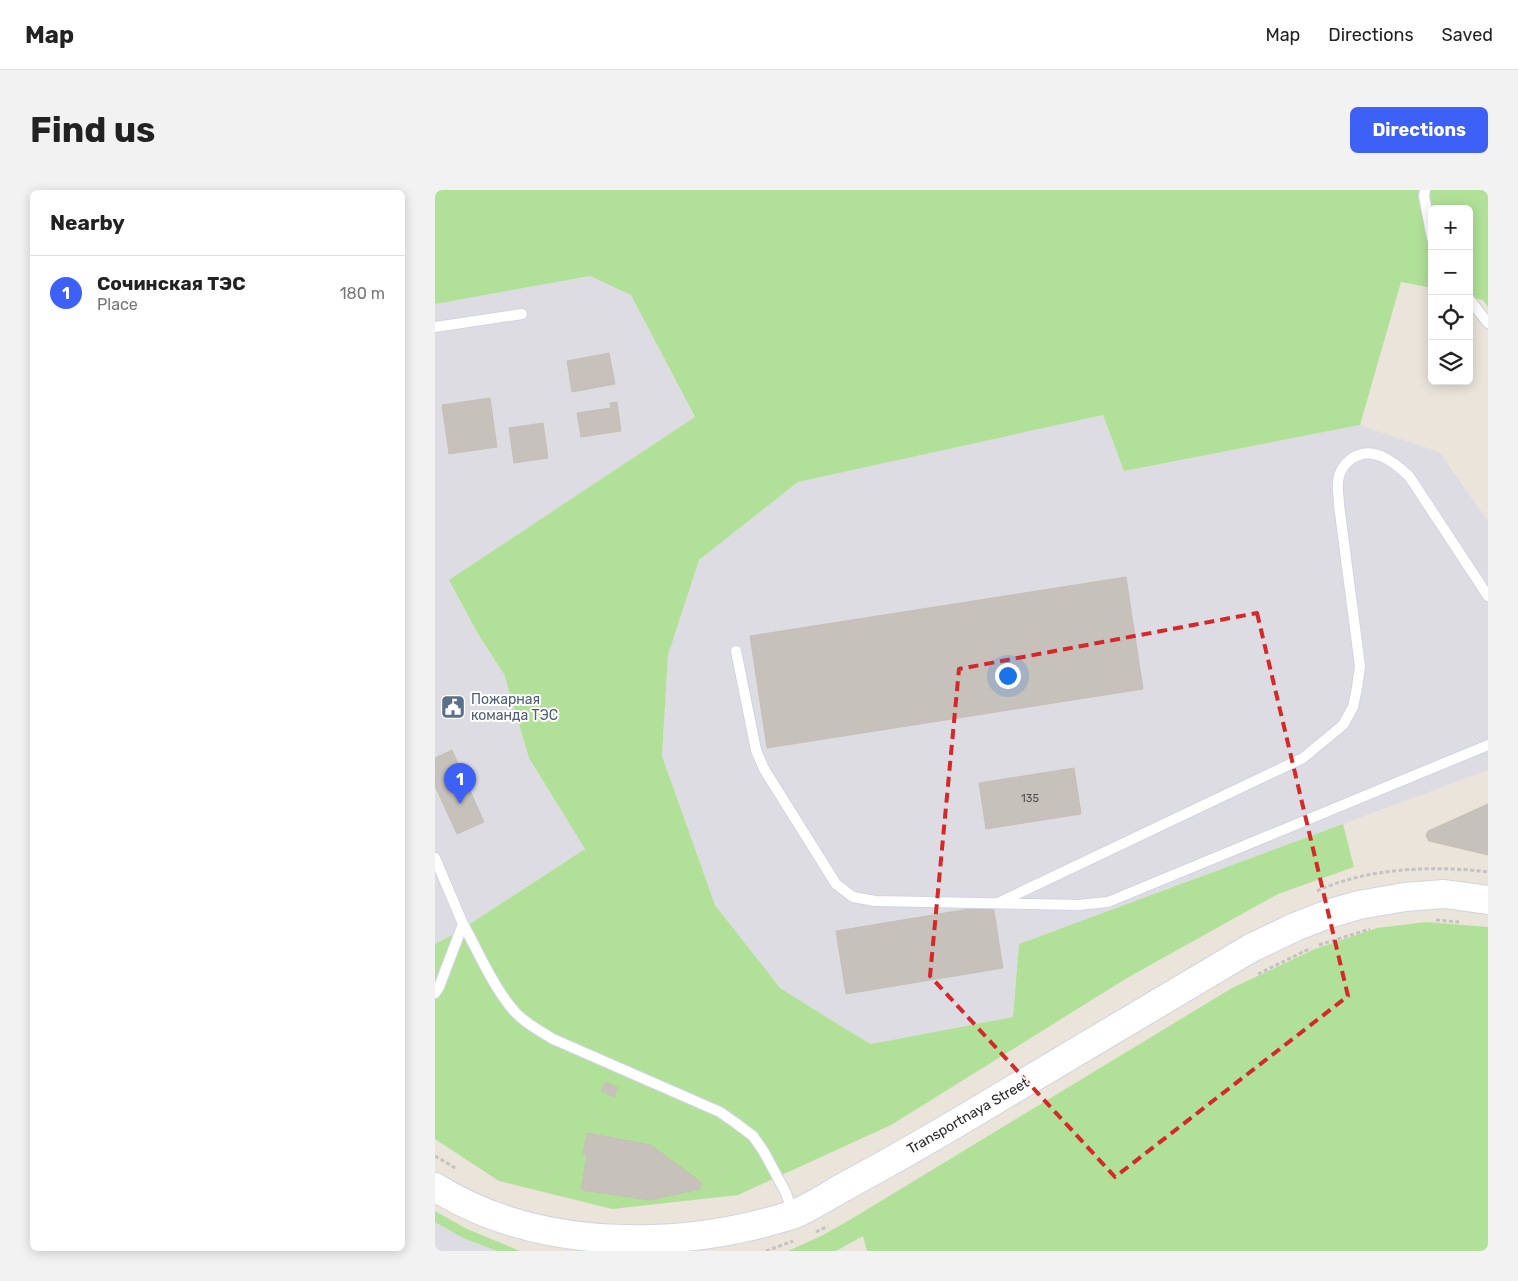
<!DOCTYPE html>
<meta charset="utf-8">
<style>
:root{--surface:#fff;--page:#f2f2f2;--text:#222;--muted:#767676;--line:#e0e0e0;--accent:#3d60f6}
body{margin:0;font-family:Rubik,sans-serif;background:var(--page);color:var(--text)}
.controls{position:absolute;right:15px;top:15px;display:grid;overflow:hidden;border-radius:8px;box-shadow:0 2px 12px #0003}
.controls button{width:45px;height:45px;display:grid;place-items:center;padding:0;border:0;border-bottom:1px solid var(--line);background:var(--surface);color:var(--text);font:25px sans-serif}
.you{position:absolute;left:572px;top:485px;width:18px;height:18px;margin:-12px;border:4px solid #fff;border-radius:50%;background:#1a73e8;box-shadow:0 0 0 8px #1a73e833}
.badge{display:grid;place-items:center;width:32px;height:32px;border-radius:50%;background:var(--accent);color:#fff;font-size:16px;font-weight:700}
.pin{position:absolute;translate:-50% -41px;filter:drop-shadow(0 1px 2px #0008)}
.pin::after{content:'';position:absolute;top:26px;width:18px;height:15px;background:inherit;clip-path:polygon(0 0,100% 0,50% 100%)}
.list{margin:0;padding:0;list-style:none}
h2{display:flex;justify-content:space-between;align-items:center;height:65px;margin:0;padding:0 20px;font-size:21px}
h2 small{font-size:16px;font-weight:400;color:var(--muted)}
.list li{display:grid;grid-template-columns:32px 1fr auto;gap:15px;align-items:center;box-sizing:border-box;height:75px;padding:0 20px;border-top:1px solid var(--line)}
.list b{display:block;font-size:19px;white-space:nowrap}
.list p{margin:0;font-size:16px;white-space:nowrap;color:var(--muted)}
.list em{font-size:16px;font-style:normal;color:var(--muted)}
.icon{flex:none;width:28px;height:28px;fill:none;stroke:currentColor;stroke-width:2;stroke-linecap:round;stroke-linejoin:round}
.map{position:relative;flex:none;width:1053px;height:1061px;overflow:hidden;border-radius:8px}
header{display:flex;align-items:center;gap:30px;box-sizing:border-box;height:70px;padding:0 25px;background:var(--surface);border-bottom:1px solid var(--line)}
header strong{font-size:24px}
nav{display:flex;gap:28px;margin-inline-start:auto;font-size:18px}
.intro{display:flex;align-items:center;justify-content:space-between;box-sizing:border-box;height:120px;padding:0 30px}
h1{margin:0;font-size:35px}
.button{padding:12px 22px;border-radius:8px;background:var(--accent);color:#fff;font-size:18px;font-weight:700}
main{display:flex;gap:30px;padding:0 30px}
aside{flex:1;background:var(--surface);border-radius:8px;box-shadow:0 2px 12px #0003}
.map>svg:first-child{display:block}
</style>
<header>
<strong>Map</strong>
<nav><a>Map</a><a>Directions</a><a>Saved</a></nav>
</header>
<div class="intro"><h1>Find us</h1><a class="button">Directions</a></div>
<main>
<aside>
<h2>Nearby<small></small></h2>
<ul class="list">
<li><span class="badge">1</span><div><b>Сочинская ТЭС</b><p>Place</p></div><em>180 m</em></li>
</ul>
</aside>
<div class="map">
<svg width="1053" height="1061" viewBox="0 0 1053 1061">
<rect width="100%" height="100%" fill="#ebe4db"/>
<path fill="#dedce3" d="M155,86l41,18 64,124 -246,162 29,54 26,40 25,84 56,91 -129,84 -21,11v-640z
M668,225l21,56 236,-46 79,27 49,69v249l-469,174 -6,73 -142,27 -24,-14 -67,-42 -65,-83 -53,-149 6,-101 31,-95 99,-78z
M0,1028l74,33h-74z"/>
<path fill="#b1e198" d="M0,0h1053v117l-5,-7 -14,-3v-88h-37v79l-31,-6 -41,143 -236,46 -21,-56 -305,67 -99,78 -31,95 -6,101 53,149 65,83 67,42 24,14 142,-27 6,-73 324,-120 11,43 -76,27 -151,84 -236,147 -153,70 -126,14 -113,-28 -64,-42v-195l21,-11 129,-84 -56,-91 -25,-84 -26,-40 -29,-54 246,-163 -64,-122 -41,-19 -155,28z
M991,732l62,5v324h-621l-4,-15 -27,15h-48l35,-16 30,-17 379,-230 83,-39 62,-21z
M0,1021l32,18 53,22h-23l-34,-13 -28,-16z"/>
<path fill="#c6c1bb" stroke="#c6c0b5" d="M174,163l6,31 -43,8 -5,-31z
M55,208l7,49 -48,7 -7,-49z
M182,212l4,29 -40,6 -4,-24 34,-5 -1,-5z
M108,233l5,35 -34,5 -5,-35z
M691,387l17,112 -376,59 -17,-112z
M17,560l32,72 -27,12 -22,-48v-28z
M639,578l7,46 -95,15 -7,-46z
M1053,614v51l-59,-14 -3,-5 2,-5z
M558,715l10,63 -157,26 -10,-63z
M171,892l12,6 -4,9 -13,-6z
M152,943l64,12 50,37v7l-51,11 -69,-10 6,-35 -4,-1z"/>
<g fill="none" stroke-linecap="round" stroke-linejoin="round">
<defs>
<path id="lane" d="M990,0l-1,6 8,42
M1034,109l19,24
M0,137l87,-13
M301,461l20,99 8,19 72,115 17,13 22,4 203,4 30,-3 380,-157
M0,668l28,66 -24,63 -4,6
M565,712l303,-144 40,-33 10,-18 4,-19 3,-22 -21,-161c0,-7 -2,-16 -1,-24 1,-10 5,-16 13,-22 21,-15 43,3 58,17l79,120
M28,734c16,29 30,63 52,88 11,12 25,19 38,27l167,73 17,12 16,12 11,16 22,41 7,21"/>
<path id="secondary" d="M0,997c102,64 243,64 357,28 20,-8 40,-22 59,-32 50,-27 98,-55 146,-84 85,-50 169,-101 254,-151l44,-21 33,-13 31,-9 46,-8 39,-3 44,6"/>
</defs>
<use href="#lane" stroke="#d0d4e2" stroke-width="12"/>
<use href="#secondary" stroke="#d0d4e2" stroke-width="30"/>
<path stroke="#c3c3c3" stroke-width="3" stroke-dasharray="4 2.5" stroke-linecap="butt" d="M882,701c49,-23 118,-26 171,-19
M1001,730l23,2
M884,755l51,-16
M823,784l53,-26
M0,966l22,13
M381,1042l12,-6
M331,1061l27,-10"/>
<use href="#lane" stroke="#fff" stroke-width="10"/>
<use href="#secondary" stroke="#fff" stroke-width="28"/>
</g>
<path fill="none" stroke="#d62828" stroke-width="4" stroke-dasharray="10 6" stroke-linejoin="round" d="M822,423l91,383 -233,181 -185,-201 29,-307z"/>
<defs>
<symbol id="civic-square" viewBox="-11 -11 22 22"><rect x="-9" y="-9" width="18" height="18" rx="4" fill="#5c6f8a" stroke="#fff"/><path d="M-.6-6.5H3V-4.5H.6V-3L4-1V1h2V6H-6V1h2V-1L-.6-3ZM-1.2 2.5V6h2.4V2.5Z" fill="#fff"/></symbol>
</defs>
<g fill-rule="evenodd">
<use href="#civic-square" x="4" y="503" width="28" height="28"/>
</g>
<g text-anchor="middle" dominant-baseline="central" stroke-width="4" stroke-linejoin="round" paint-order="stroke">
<g font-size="11" fill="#504f4e">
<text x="595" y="608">135</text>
</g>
<g font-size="14" fill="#4e5e75" stroke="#fff" text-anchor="start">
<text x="36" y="509">Пожарная<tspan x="36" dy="16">команда ТЭС</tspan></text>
</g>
<g font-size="14" fill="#292929" stroke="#fff">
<text transform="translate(533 926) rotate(-30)">Transportnaya Street</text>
</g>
</g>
</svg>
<div class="controls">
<button>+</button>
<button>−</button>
<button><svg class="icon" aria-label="locate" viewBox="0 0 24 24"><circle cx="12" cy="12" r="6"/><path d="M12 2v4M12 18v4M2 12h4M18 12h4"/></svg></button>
<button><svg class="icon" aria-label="layers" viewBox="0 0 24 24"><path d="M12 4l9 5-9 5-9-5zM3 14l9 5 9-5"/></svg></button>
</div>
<div class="you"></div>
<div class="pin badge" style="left:25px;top:614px">1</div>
</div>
</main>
